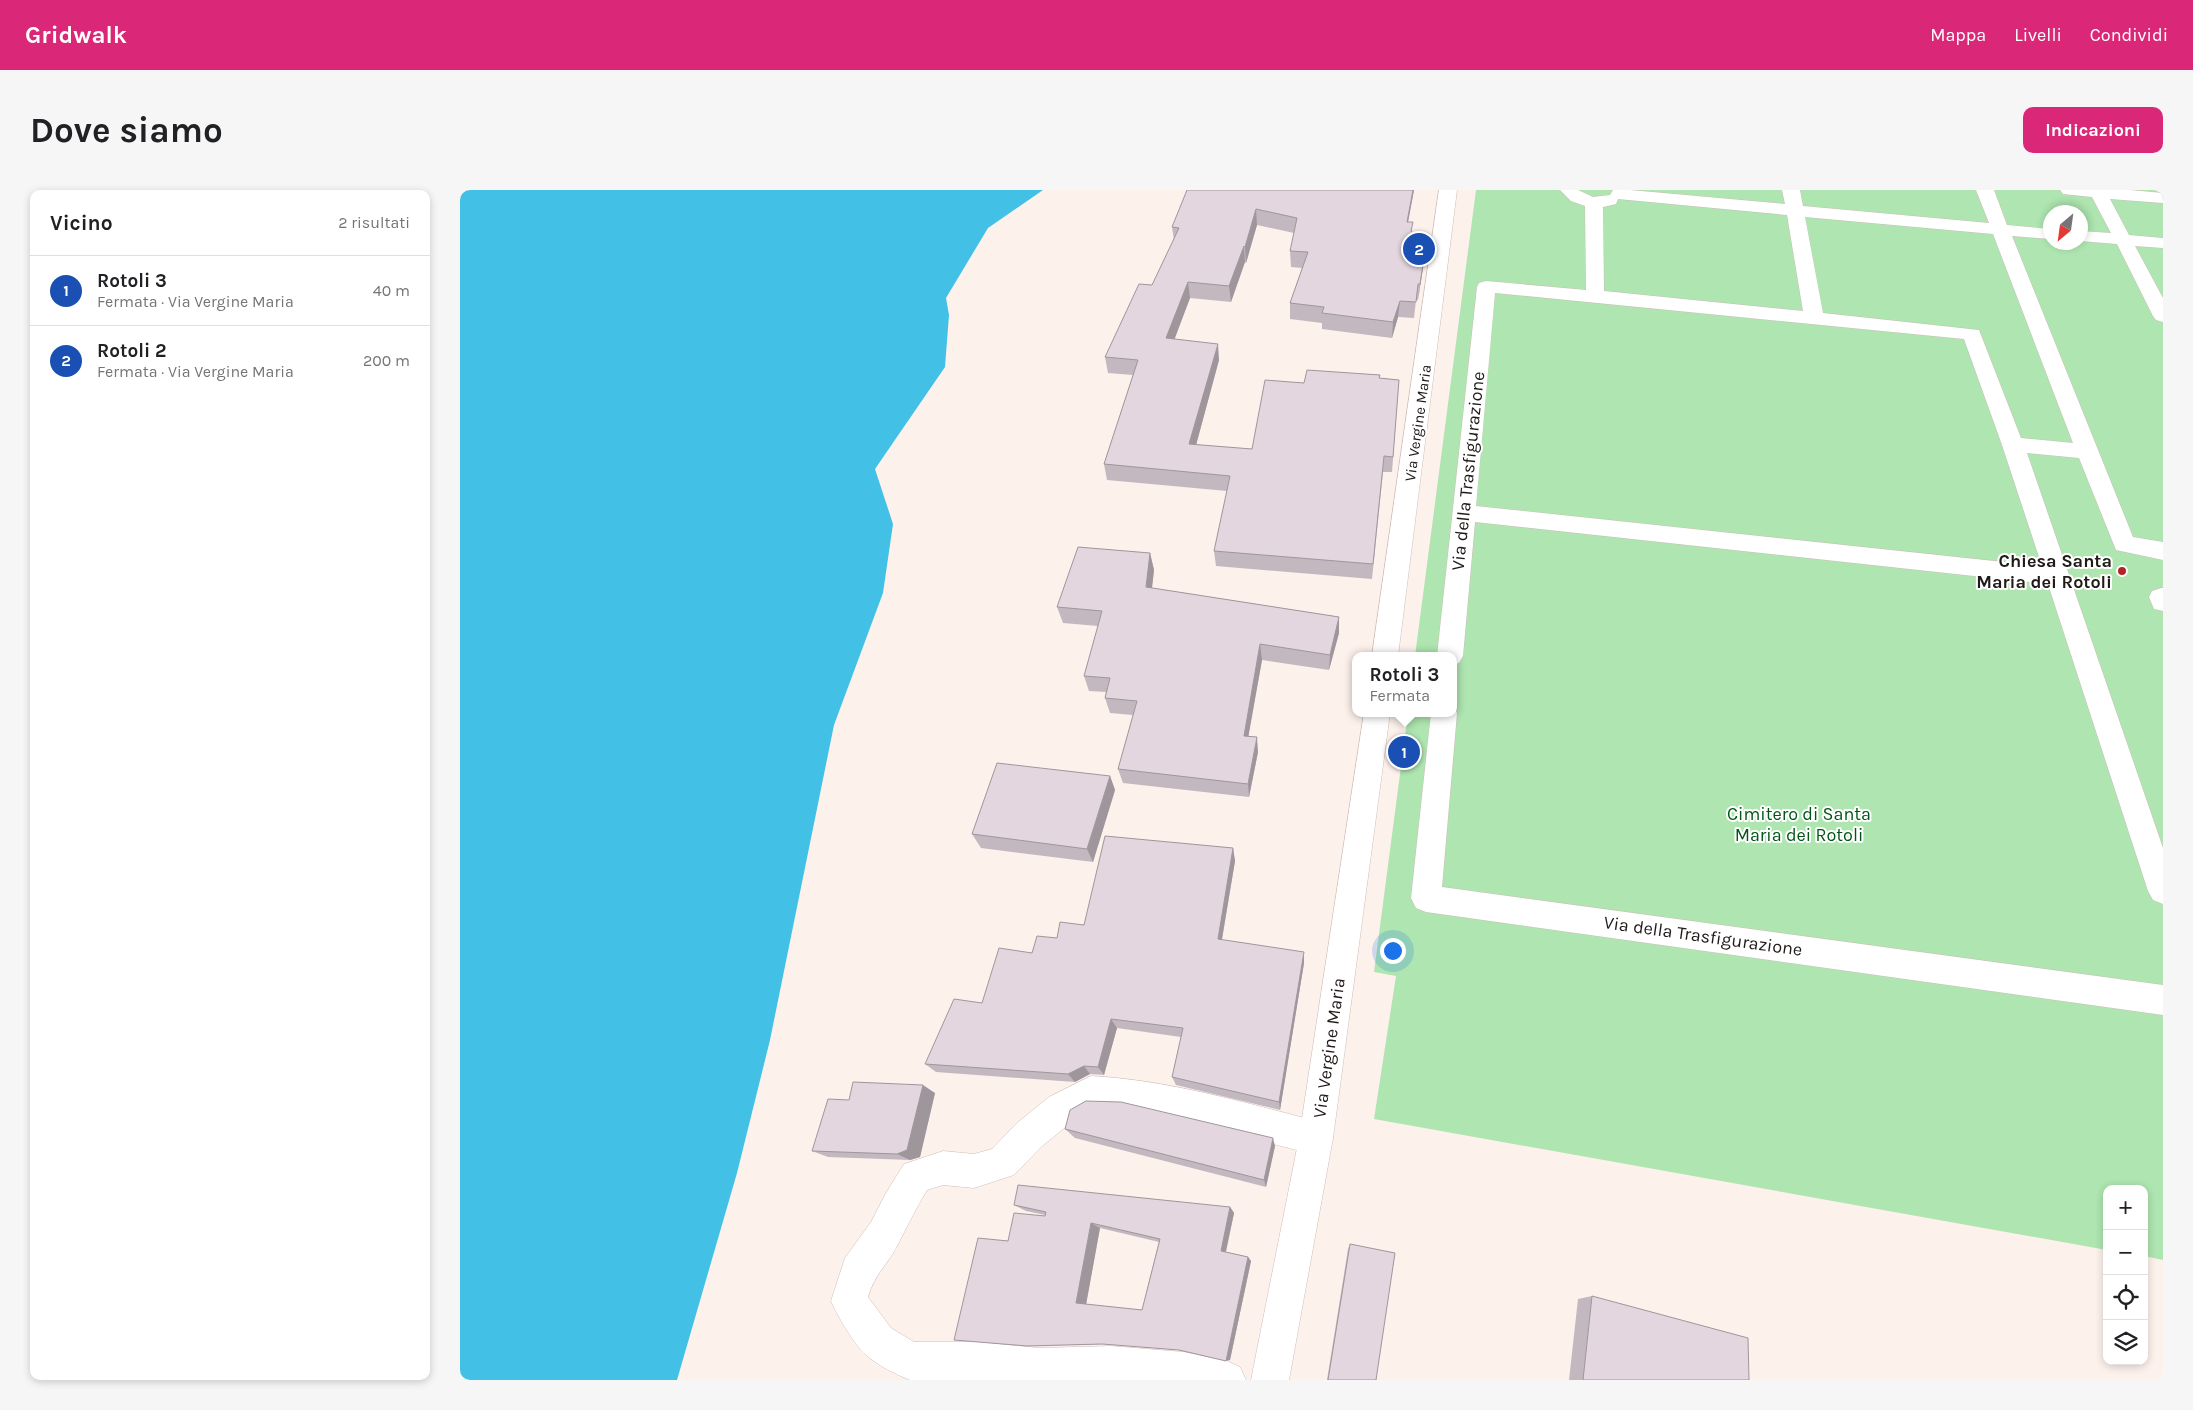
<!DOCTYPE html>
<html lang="it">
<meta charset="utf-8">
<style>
:root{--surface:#fff;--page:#f6f6f6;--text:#202124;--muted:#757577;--line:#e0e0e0;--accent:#db2777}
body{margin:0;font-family:Karla,sans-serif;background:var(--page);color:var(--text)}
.controls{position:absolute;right:15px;bottom:15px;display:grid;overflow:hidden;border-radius:10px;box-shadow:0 2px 8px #0003}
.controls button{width:45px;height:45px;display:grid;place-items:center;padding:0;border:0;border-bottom:1px solid var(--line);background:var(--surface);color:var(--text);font:25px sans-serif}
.compass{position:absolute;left:1583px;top:15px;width:45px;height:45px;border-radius:50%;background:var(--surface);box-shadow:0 2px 8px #0003;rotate:209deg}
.you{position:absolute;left:932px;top:760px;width:18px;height:18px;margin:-12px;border:4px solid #fff;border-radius:50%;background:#1a73e8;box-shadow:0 0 0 8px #1a73e833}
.badge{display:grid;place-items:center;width:32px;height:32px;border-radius:50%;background:var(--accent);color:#fff;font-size:16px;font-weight:700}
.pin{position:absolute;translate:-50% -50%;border:2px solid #fff;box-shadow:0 1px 5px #0006}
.popup{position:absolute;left:892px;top:462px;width:105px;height:65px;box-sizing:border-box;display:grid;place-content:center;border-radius:10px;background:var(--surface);filter:drop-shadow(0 1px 4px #0005);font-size:16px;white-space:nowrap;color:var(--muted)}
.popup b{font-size:19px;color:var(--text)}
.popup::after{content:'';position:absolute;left:50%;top:100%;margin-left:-10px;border:10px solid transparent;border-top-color:var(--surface)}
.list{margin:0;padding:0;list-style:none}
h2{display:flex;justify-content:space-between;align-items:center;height:65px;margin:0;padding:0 20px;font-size:21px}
h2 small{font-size:16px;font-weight:400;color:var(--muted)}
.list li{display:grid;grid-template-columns:32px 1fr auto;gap:15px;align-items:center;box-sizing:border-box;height:70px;padding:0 20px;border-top:1px solid var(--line)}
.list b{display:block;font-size:19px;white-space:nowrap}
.list p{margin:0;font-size:16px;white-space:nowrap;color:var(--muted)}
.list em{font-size:16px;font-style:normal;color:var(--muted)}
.icon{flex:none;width:28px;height:28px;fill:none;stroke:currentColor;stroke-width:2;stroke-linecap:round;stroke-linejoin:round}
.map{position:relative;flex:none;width:1703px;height:1190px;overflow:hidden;border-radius:10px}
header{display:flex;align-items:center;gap:30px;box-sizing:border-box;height:70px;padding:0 25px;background:var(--accent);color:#fff}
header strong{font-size:24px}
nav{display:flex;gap:28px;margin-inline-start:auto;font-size:18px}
.intro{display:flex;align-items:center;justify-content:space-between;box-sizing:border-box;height:120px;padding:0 30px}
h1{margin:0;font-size:35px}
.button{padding:12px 22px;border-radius:10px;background:var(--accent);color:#fff;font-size:18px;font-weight:700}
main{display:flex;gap:30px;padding:0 30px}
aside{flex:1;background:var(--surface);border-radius:10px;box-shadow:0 2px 8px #0003}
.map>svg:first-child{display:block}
</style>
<header>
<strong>Gridwalk</strong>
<nav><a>Mappa</a><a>Livelli</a><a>Condividi</a></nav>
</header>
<div class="intro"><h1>Dove siamo</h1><a class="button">Indicazioni</a></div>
<main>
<aside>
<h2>Vicino<small>2 risultati</small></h2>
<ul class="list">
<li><span class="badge" style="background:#1a4fb4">1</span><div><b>Rotoli 3</b><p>Fermata · Via Vergine Maria</p></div><em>40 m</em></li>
<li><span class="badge" style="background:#1a4fb4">2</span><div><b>Rotoli 2</b><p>Fermata · Via Vergine Maria</p></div><em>200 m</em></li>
</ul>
</aside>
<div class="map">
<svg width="1703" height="1190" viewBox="0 0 1703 1190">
<rect width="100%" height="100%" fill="#fdf1ec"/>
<path fill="#aee5b0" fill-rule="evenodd" d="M1016,0h687v1070l-19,-4v-67h-37v61l-733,-131 22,-143 -22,-4 34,-259h45v-57h-38zM1590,22h30v30h-30z"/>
<path fill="#43c0e6" d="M0,0h583l-55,38 -42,70 3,17 -4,52 -70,102 18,55 -10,69 -49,132 -64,315 -33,133 -60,207h-217z"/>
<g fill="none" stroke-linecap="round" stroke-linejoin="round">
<defs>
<path id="minor" d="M1100,0h18l15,7 17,-2 3,-5h17l155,14 -3,-14h18l3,16 186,17 -13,-33h18l13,35 43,4v10l-38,-3 121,301 30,5v18l-47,-10 -37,-92 -52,-5 136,395v56l-10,-4 -5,-9 -100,-307 -573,-62 -12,134 -4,7 -6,2v-9h-16l40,-369 2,-4 7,-2 100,9 -1,-84 -14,-5zM1158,9l169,16 16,96 -199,-20 -1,-84 13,-3zM1345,27l188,17 80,209 -52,-5 -42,-108 -156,-17zM1035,103l469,46 38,106 40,121 -566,-60z
M1600,0h70l33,3v10l-53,-4 19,36 34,3v10l-28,-2 28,52v24l-7,-2 -3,-4 -36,-72 -37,-3v-10l31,2 -19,-36 -29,-3z
M1701,398h2v23l-9,-2 -5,-12 3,-6z
M993,515l4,8 -15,174 721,98v30l-737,-103 -10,-4 -5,-10 20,-185h22z
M631,886c77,4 151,26 225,45l12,5 5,12 -5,12 -12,5 -109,-28 -78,-17 -35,-1 -21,12 -32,26 -27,28 -40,13 -31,-3 -16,5c-11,18 -20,37 -30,56 -10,20 -22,27 -29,51l23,31 23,14h64l61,6 72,-2 73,6 43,9 13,6 6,13h-336c-15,-6 -33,-15 -45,-26 -11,-10 -28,-39 -34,-53l14,-43 26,-36 15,-29 18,-29 39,-13 31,3 18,-5 25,-26 32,-26z"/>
<path id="major" d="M979,0h18l-59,466h-26z
M904,523h26l-57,425 -44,242h-38l48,-242z"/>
</defs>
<use href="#minor" stroke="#cdbeb9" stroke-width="1"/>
<use href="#major" stroke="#cdbeb9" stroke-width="1"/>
<use href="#minor" fill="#fff" fill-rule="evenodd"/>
<use href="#major" fill="#fff" fill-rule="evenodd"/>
</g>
<path fill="#c3b8c0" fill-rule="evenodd" d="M727,0h227l-6,32 4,10 14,13 -2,16 -6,39h-2l-2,18 -16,-1 -6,21 -70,-9v-6l-32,-4v-16l12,-35 -11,-1 -1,-16 4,-18 -37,-8 -11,38 -1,-1 -14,40 -41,-4 -16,41 45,21 -23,85 56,4 52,-66 76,-5 19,2 -7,92h-9l-11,107 -156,-13 -2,-15 13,-60 -120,-11 -3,-16 29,-89 -25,-2 -3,-16 47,-72 22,-45 -2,-13z
M690,363l4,17 -2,18 187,29v16l-10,37 -67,-10 -14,76 10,16 -9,45 -126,-14 -5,-14 15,-54 -23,-2 -5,-15 1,-6 -17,-1 -5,-15 14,-50 -35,-3 -6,-16z
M650,586l5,14 -22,72 -112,-14 -9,-14z
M773,658l2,13 -13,79 82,23 -24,147 -104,-25 -4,-8 9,-40 -64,-9 -13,47 -14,-1 -15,8 -139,-10 -11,-8 57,-61 50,-50 25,-15z
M475,903l-15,64 -10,3 -82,-3 -16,-6 37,-51z
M605,939l210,17 -9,41 -191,-49z
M554,1015l216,2 4,6 -8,39 22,5 3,4 -21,99 -51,-10 -72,-6 -80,2 -19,-105 37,-25v-1l-19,-4zM640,1038l59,14 -17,68 -56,-6z
M890,1054l26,136h-49l21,-131z
M1132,1106l157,84h-180l9,-81z"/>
<path fill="#9f969c" d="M953,0h1l-9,48 2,-16z
M796,19l1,16 -11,38 -1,-16z
M966,55l-2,16 -6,39 2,-16z
M784,56l1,16 -14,40 -2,-16z
M728,92l2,16 -21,56 -3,-16z
M940,111l-2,16 -6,21 1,-16z
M758,154l1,16 -27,100 -3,-16z
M690,363l4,17 -4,34 -4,-17z
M879,427v16l-10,37 1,-15z
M800,454l2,16 -16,90 -2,-14z
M797,547l1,15 -9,45 -1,-13z
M650,586l5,14 -22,72 -6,-13z
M773,658l2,13 -15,89 -2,-11z
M844,762v11l-24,147 -1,-8z
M651,829l6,9 -13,47 -6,-8z
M624,876l6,8 -15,8 -7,-8z
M463,895l12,8 -15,64 -10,3 -13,-6z
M813,948l2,8 -9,41 -2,-7z
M770,1017l4,6 -9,42 -4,-4z
M631,1033l9,5 -14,77 -10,-2z
M788,1067l3,4 -21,99 -4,1z"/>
<path fill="#e3d6df" stroke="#9f969c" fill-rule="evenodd" d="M727,0h226l-6,32h6l-2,9 15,14 -6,39h-2l-2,18 -16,-1 -7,21 -71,-9 2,-6 -34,-4 18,-51 -18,-1 7,-33 -41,-9 -11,38 -1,-1 -15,40 -41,-4 -22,56 52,6 -29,100 63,5 13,-69 39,3 3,-13 73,5 -1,3 20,2 -6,77 -9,-1 -11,108 -159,-13 16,-75 -126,-12 34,-104 -33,-3 34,-73 13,1 27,-57 -7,-1z
M618,357l72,6 -4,34 193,30 -9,38 -70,-11 -16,92 13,1 -9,47 -130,-15 19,-68 -32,-3 5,-20 -26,-2 18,-65 -45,-4z
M537,573l113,13 -23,73 -115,-15z
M645,646l128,12 -15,91 86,13 -25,150 -107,-25 11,-49 -72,-9 -13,48 -14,-1 -16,8 -143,-10 29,-65 28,4 17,-55 33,5 5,-17 20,2 3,-16 24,3z
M393,892l70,3 -16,65 -10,4 -85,-3 16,-52 21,1z
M626,911l35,1 152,36 -9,42 -199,-51 5,-19z
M558,995l212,22 -9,44 27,6 -22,104 -47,-11 -77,-6 -75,2 -73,-6 24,-102 30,3 6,-28 31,3 1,-4 -32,-7zM631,1033l69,16 -18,71 -66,-7z
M890,1054l45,9 -19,127h-48z
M1132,1106l156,42 1,42h-166z"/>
<circle fill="#b32323" stroke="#fff" stroke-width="2" cx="1662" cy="381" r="5"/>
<g text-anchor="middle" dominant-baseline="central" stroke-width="4" stroke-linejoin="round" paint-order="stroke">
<g font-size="15" fill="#201a18" stroke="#fff">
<text transform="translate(958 233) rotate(-82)">Via Vergine Maria</text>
</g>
<g font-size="18" fill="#201a18" stroke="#fff">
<text transform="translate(1008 281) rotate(-84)">Via della Trasfigurazione</text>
<text transform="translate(1243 746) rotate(8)">Via della Trasfigurazione</text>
<text transform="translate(869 858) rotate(-82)">Via Vergine Maria</text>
</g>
<g font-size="18" font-weight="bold" fill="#201a18" stroke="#fff" text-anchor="end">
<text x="1652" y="371">Chiesa Santa<tspan x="1652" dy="21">Maria dei Rotoli</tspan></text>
</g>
<g font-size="18" fill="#015515" stroke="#fff">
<text x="1339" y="624">Cimitero di Santa<tspan x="1339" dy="21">Maria dei Rotoli</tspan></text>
</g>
</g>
</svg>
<div class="controls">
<button>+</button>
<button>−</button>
<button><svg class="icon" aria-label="locate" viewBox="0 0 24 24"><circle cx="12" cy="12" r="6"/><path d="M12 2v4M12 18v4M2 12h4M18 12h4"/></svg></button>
<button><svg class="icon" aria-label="layers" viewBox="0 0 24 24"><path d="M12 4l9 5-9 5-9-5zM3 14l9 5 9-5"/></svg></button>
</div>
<svg class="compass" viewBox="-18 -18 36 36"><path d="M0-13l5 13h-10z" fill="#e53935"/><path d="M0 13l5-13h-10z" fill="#757577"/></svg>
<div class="you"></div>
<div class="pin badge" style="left:944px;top:562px;background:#1a4fb4">1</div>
<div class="popup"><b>Rotoli 3</b>Fermata</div>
<div class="pin badge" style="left:959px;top:59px;background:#1a4fb4">2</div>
</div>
</main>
